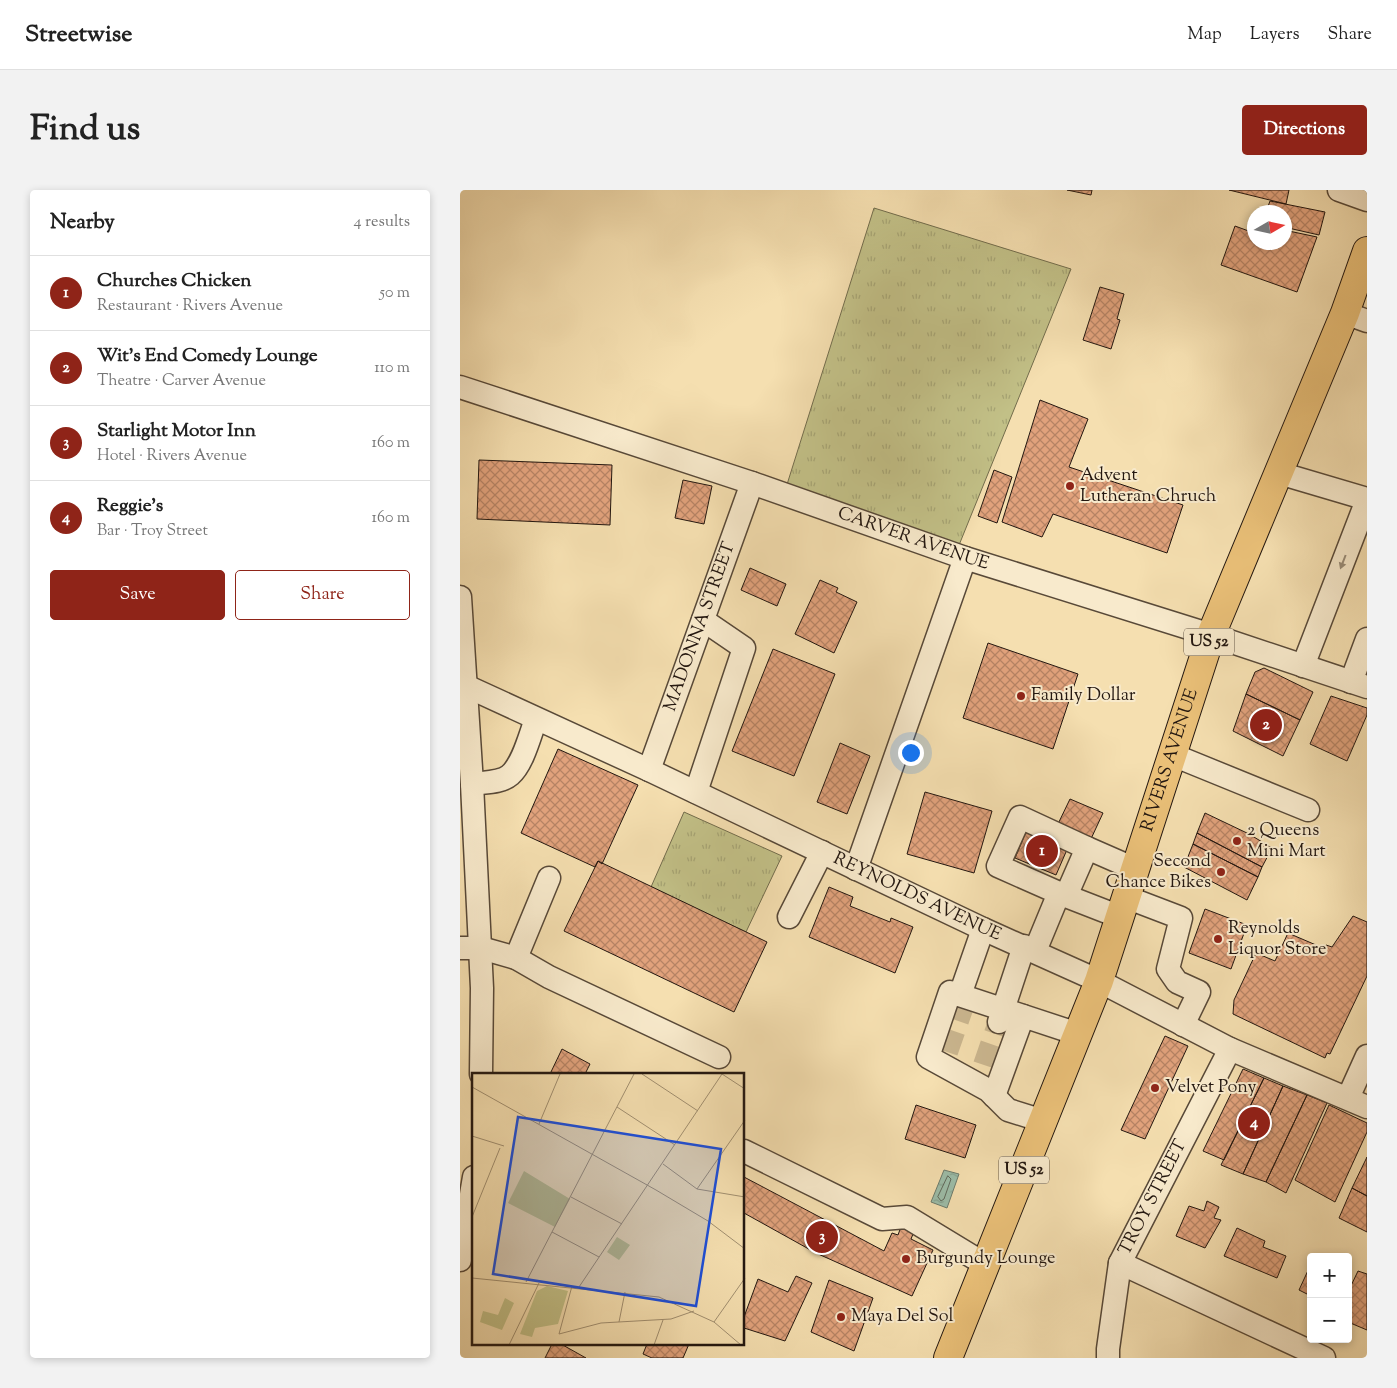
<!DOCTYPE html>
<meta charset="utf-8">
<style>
:root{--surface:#fff;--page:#f2f2f2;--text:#222;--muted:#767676;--line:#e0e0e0;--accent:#8f2418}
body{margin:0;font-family:"Sorts Mill Goudy",serif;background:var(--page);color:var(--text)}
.controls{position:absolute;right:15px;bottom:15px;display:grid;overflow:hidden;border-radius:5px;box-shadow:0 2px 8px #0003}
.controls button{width:45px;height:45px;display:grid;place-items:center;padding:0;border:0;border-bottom:1px solid var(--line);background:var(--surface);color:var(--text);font:25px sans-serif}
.compass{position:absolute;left:787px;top:15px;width:45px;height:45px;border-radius:50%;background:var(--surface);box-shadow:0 2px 8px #0003;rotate:81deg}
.you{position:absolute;left:450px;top:562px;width:18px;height:18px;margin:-12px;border:4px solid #fff;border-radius:50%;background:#1a73e8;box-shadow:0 0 0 8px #1a73e833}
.badge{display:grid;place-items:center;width:32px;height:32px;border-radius:50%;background:var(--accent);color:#fff;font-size:16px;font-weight:700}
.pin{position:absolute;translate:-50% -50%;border:2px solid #fff;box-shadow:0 1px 5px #0006}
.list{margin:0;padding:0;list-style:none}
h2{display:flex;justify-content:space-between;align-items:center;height:65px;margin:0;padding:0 20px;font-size:21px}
h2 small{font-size:16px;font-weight:400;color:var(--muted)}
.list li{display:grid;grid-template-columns:32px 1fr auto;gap:15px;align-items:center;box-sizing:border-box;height:75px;padding:0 20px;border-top:1px solid var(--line)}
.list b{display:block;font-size:19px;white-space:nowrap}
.list p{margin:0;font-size:16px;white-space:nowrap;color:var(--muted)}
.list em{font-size:16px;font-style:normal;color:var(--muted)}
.actions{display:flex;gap:10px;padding:15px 20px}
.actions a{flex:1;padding:11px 0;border:1px solid var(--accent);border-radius:5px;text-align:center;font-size:18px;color:var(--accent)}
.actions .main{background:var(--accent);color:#fff}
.map{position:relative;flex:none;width:907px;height:1168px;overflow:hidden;border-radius:5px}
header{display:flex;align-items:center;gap:30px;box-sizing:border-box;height:70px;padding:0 25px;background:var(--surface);border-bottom:1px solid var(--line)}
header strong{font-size:24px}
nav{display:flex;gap:28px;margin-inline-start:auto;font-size:18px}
.intro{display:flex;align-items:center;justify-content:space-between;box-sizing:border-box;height:120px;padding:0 30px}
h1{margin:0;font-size:35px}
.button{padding:12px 22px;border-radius:5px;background:var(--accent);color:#fff;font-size:18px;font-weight:700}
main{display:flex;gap:30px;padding:0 30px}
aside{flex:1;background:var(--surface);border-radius:5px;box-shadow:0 2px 8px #0003}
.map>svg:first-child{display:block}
</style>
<header>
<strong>Streetwise</strong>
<nav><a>Map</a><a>Layers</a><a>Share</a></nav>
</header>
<div class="intro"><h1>Find us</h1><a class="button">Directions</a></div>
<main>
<aside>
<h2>Nearby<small>4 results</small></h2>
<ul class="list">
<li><span class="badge">1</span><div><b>Churches Chicken</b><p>Restaurant · Rivers Avenue</p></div><em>50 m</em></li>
<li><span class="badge">2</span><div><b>Wit's End Comedy Lounge</b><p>Theatre · Carver Avenue</p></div><em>110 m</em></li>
<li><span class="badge">3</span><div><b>Starlight Motor Inn</b><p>Hotel · Rivers Avenue</p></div><em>160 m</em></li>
<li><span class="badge">4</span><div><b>Reggie's</b><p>Bar · Troy Street</p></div><em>160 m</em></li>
</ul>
<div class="actions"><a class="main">Save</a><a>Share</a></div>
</aside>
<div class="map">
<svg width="907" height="1168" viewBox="0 0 907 1168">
<defs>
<pattern id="grass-tufts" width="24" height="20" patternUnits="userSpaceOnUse" patternTransform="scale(1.25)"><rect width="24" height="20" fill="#c2c087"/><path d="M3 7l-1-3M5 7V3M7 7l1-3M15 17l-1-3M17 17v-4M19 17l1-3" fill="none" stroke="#a6a474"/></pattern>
<pattern id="water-ripples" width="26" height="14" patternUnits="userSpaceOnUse" patternTransform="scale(1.25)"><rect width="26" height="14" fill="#9cbda9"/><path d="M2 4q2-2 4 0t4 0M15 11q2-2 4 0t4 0" fill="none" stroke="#86a290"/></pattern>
<pattern id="building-cross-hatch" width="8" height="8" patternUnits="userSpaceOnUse" patternTransform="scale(1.25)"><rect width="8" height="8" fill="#e1a27c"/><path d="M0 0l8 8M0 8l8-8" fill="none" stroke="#b68364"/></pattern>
</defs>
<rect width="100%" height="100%" fill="#f5dfb0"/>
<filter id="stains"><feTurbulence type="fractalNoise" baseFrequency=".004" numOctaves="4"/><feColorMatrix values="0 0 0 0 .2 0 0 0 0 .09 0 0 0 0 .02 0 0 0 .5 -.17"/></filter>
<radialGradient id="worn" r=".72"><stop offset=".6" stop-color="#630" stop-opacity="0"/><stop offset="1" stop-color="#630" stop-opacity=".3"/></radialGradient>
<path fill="url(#grass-tufts)" stroke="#726c4c" d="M414,18l197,61 -116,286 -171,-61z
M224,622l98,44 -36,76 -95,-45z"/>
<path fill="url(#water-ripples)" stroke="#6c7b6c" d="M484,980l15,4 -12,34 -16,-6z"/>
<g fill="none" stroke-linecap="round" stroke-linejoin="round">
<path stroke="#606a5c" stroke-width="1" d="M488,986l3,3 -7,20 -3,2 -3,-4z"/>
</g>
<path fill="url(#building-cross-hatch)" stroke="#231710" d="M607,0h25l-1,5z
M769,0h60l-3,14z
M810,11l55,11 -6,23 -35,-8v-15h-18z
M775,36l19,7v9h30v-12l33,7 -20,55 -76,-27z
M640,97l24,7 -7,25 3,1 -9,29 -28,-9z
M580,210l48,19 -19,48 114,38 -16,48 -114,-39 -11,23 -40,-15z
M19,270l133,5 -2,60 -133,-6z
M534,280l18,7 -15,46 -19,-7z
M223,290l29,6 -8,38 -29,-6z
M290,378l36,16 -9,22 -36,-16z
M360,390l18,8 -2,4 21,10 -23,51 -39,-19z
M528,453l90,31 -25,75 -90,-31z
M313,459l62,25 -41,102 -62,-25z
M804,478l49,24 -13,28 -54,-26 9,-22z
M786,504l54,26 -17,36 -50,-25z
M871,506l36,12v7l-20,46 -37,-17z
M380,553l30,13 -23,58 -30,-12z
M98,559l80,36 -36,79 -4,-3 -3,6 -74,-34z
M465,602l67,19 -18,62 -67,-19z
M610,609l33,14 -13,28 -33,-15z
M745,623l44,21 23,14 -10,19 -65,-34z
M568,637l41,18 -13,30 -41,-17z
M737,643l65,34 -4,10 -65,-33z
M733,654l65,33 -11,23 -63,-33z
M138,671l169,81 -33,70 -170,-81z
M369,697l24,10 -3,9 40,16 1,-4 22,9 -18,46 -86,-36z
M745,719l42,16 -16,44 -42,-16z
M893,726l14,6v54l-37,78 -3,-1 -2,5 -92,-44 1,-14 22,-47 19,8 13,-28 35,15 3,-3 6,2z
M705,846l23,10 -43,93 -24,-9z
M102,859l28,15 -5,10h-35z
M783,879l21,9 -40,82 -21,-9z
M804,888l19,8 -40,88 -22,-9z
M823,896l24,9 -41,87 -23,-8z
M847,905l20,8 -41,90 -20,-11z
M456,915l60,20 -11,33 -60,-19z
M869,915l38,18v9l-32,70 -40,-22z
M907,967v39l-15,-8z
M284,987l140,74 8,-18 6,2 4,-11 13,5 -4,10 22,11 -21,46 -96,-43 -72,-40z
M892,998l15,8v36l-28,-14z
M747,1011l12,6 -5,11 7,2 -16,28 -29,-12 13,-30 15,5z
M777,1038l28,13 -2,6 23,9 -9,22 -53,-22z
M851,1074v32l-12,-6z
M898,1081l9,3v56l-19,-8v-30z
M336,1086l16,7 -27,58 -41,-13v-11l14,-38 30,13z
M369,1090l44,18 -19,53 -43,-19z
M92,1154h9l25,14h-41z
M187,1154h42l-6,14h-31l-9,-4z"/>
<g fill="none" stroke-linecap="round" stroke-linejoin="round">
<path stroke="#cbb790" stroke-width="22" stroke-dasharray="22 11" stroke-linecap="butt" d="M487,862l15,-43
M524,875l15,-43"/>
<defs>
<g id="minor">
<path d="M879,0l28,10"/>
<path d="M885,123l22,8"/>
<path id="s1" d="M0,197l292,96 213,75 246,77 156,52"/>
<path d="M819,283l88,26"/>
<path d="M0,407l12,187 10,204 -1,86"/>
<path d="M843,476l64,-166"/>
<path d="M891,492l16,-43"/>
<path id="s2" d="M6,496l183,84 334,159 116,52 131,68 137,58"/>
<path d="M713,565l135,55"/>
<path id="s3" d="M189,580l103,-287"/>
<path d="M12,594c12,-2 29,-1 38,-9 13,-11 20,-40 26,-56"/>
<path d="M236,602l48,-144 -41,-28"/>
<path d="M627,658l48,21"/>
<path d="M396,679l109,-311"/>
<path d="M606,706l21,-48 -67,-31 -22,49 61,27 7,3 54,21"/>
<path d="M666,707l55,21 -13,51 9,13 22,10 -16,33"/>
<path d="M329,727l33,-65"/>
<path d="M0,758h21l35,10 33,-80"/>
<path d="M575,761l24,-58"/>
<path d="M56,768l33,19 170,80"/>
<path d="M500,805l23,-66"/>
<path d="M539,832l25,-76"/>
<path d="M534,906l29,-80"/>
<path d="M888,908l19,-42"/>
<path d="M583,931l-35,-11 -20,-20 -60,-33 22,-65 128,42"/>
<path d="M284,961l138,68 25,-2 79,48"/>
<path d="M0,1070l14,-83"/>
<path d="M660,1073l204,95"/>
<path id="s4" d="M648,1168v-9l12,-86 110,-214"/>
</g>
<g id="major">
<path id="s5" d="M488,1168l151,-377 112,-346 134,-322 22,-62"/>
</g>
</defs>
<use href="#minor" stroke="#584938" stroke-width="25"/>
<use href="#major" stroke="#231710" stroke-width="30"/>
<use href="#minor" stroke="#f8eacc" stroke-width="22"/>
<use href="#major" stroke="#eac078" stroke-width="28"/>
</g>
<defs><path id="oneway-solid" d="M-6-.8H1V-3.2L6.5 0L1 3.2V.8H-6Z" transform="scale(1.25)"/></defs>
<use fill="#988b77" href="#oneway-solid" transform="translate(883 372) rotate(111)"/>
<g fill="#8f2418" stroke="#f8eacc" stroke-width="2">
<circle cx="610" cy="296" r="5"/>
<circle cx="561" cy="506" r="5"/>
<circle cx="777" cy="651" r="5"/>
<circle cx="761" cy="682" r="5"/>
<circle cx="758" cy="749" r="5"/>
<circle cx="695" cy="898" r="5"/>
<circle cx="446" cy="1069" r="5"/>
<circle cx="381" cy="1127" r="5"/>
</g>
<g text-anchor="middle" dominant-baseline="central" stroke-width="4" stroke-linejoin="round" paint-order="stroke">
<g fill="#f8eacc" stroke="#635648" stroke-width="1">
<rect x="724" y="438.5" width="50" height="27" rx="4"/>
<rect x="539" y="966.5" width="50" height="27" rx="4"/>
</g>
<g font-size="16" font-weight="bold" fill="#231710">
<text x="749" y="452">US 52</text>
<text x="564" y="980">US 52</text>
</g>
<g font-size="18" fill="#231710" stroke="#f8eacc" text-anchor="start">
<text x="620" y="286">Advent<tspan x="620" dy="21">Lutheran Chruch</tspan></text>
<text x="571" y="506">Family Dollar</text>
<text x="787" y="641">2 Queens<tspan x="787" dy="21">Mini Mart</tspan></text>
<text x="751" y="672" text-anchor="end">Second<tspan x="751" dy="21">Chance Bikes</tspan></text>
<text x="768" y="739">Reynolds<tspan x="768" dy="21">Liquor Store</tspan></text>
<text x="705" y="898">Velvet Pony</text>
<text x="456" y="1069">Burgundy Lounge</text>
<text x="391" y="1127">Maya Del Sol</text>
</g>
<g font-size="18" fill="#231710" stroke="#f8eacc">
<text stroke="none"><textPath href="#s1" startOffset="478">CARVER AVENUE</textPath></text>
<text stroke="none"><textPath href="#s3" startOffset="152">MADONNA STREET</textPath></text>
<text stroke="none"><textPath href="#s5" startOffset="638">RIVERS AVENUE</textPath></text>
<text stroke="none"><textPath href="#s2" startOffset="498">REYNOLDS AVENUE</textPath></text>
<text stroke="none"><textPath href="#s4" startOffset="169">TROY STREET</textPath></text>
</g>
</g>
<g transform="translate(12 883)">
<rect width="272" height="272" fill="#f5dfb0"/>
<path d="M52,98l46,28 -15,28 -47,-24zM145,164l13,8 -11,15 -12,-8zM75,213l21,5 -10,33 -23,4 -3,9 -12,-3 17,-43z" fill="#c2c087"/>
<path d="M33,225l9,5 -12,27 -22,-8 3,-11 15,4z" fill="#c2c087"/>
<path fill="none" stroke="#a18f70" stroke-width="1" d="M170,1l56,37M250,1l23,15M0,14l184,103 52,31 37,28M145,34l58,38M67,51l21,-50M0,63l32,10M191,91l34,25 48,8M225,116l48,-69M99,124l51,27M0,144l28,-69M80,159l47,25M0,205l187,19 55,25 27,23M54,209l108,-208M100,213l-13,48 42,-11 70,-4 23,-8M107,214l143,-213M147,249l6,-30M242,249l31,-44M37,272l30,-62M182,272l9,-25"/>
<path fill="#1d4ed8" fill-opacity="0.15" stroke="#1d4ed8" stroke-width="2.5" d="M46,44l203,32 -25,157 -203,-32z"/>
<rect width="272" height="272" fill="none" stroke="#231710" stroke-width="2.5"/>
</g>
<rect width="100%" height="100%" filter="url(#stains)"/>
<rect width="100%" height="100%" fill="url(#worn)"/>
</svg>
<div class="controls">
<button>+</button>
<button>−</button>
</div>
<svg class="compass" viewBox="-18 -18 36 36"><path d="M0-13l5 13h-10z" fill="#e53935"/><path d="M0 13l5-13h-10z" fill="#767676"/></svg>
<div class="you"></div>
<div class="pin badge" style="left:582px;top:661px">1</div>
<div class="pin badge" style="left:806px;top:535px">2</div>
<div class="pin badge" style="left:362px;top:1047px">3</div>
<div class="pin badge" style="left:794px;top:933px">4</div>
</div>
</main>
